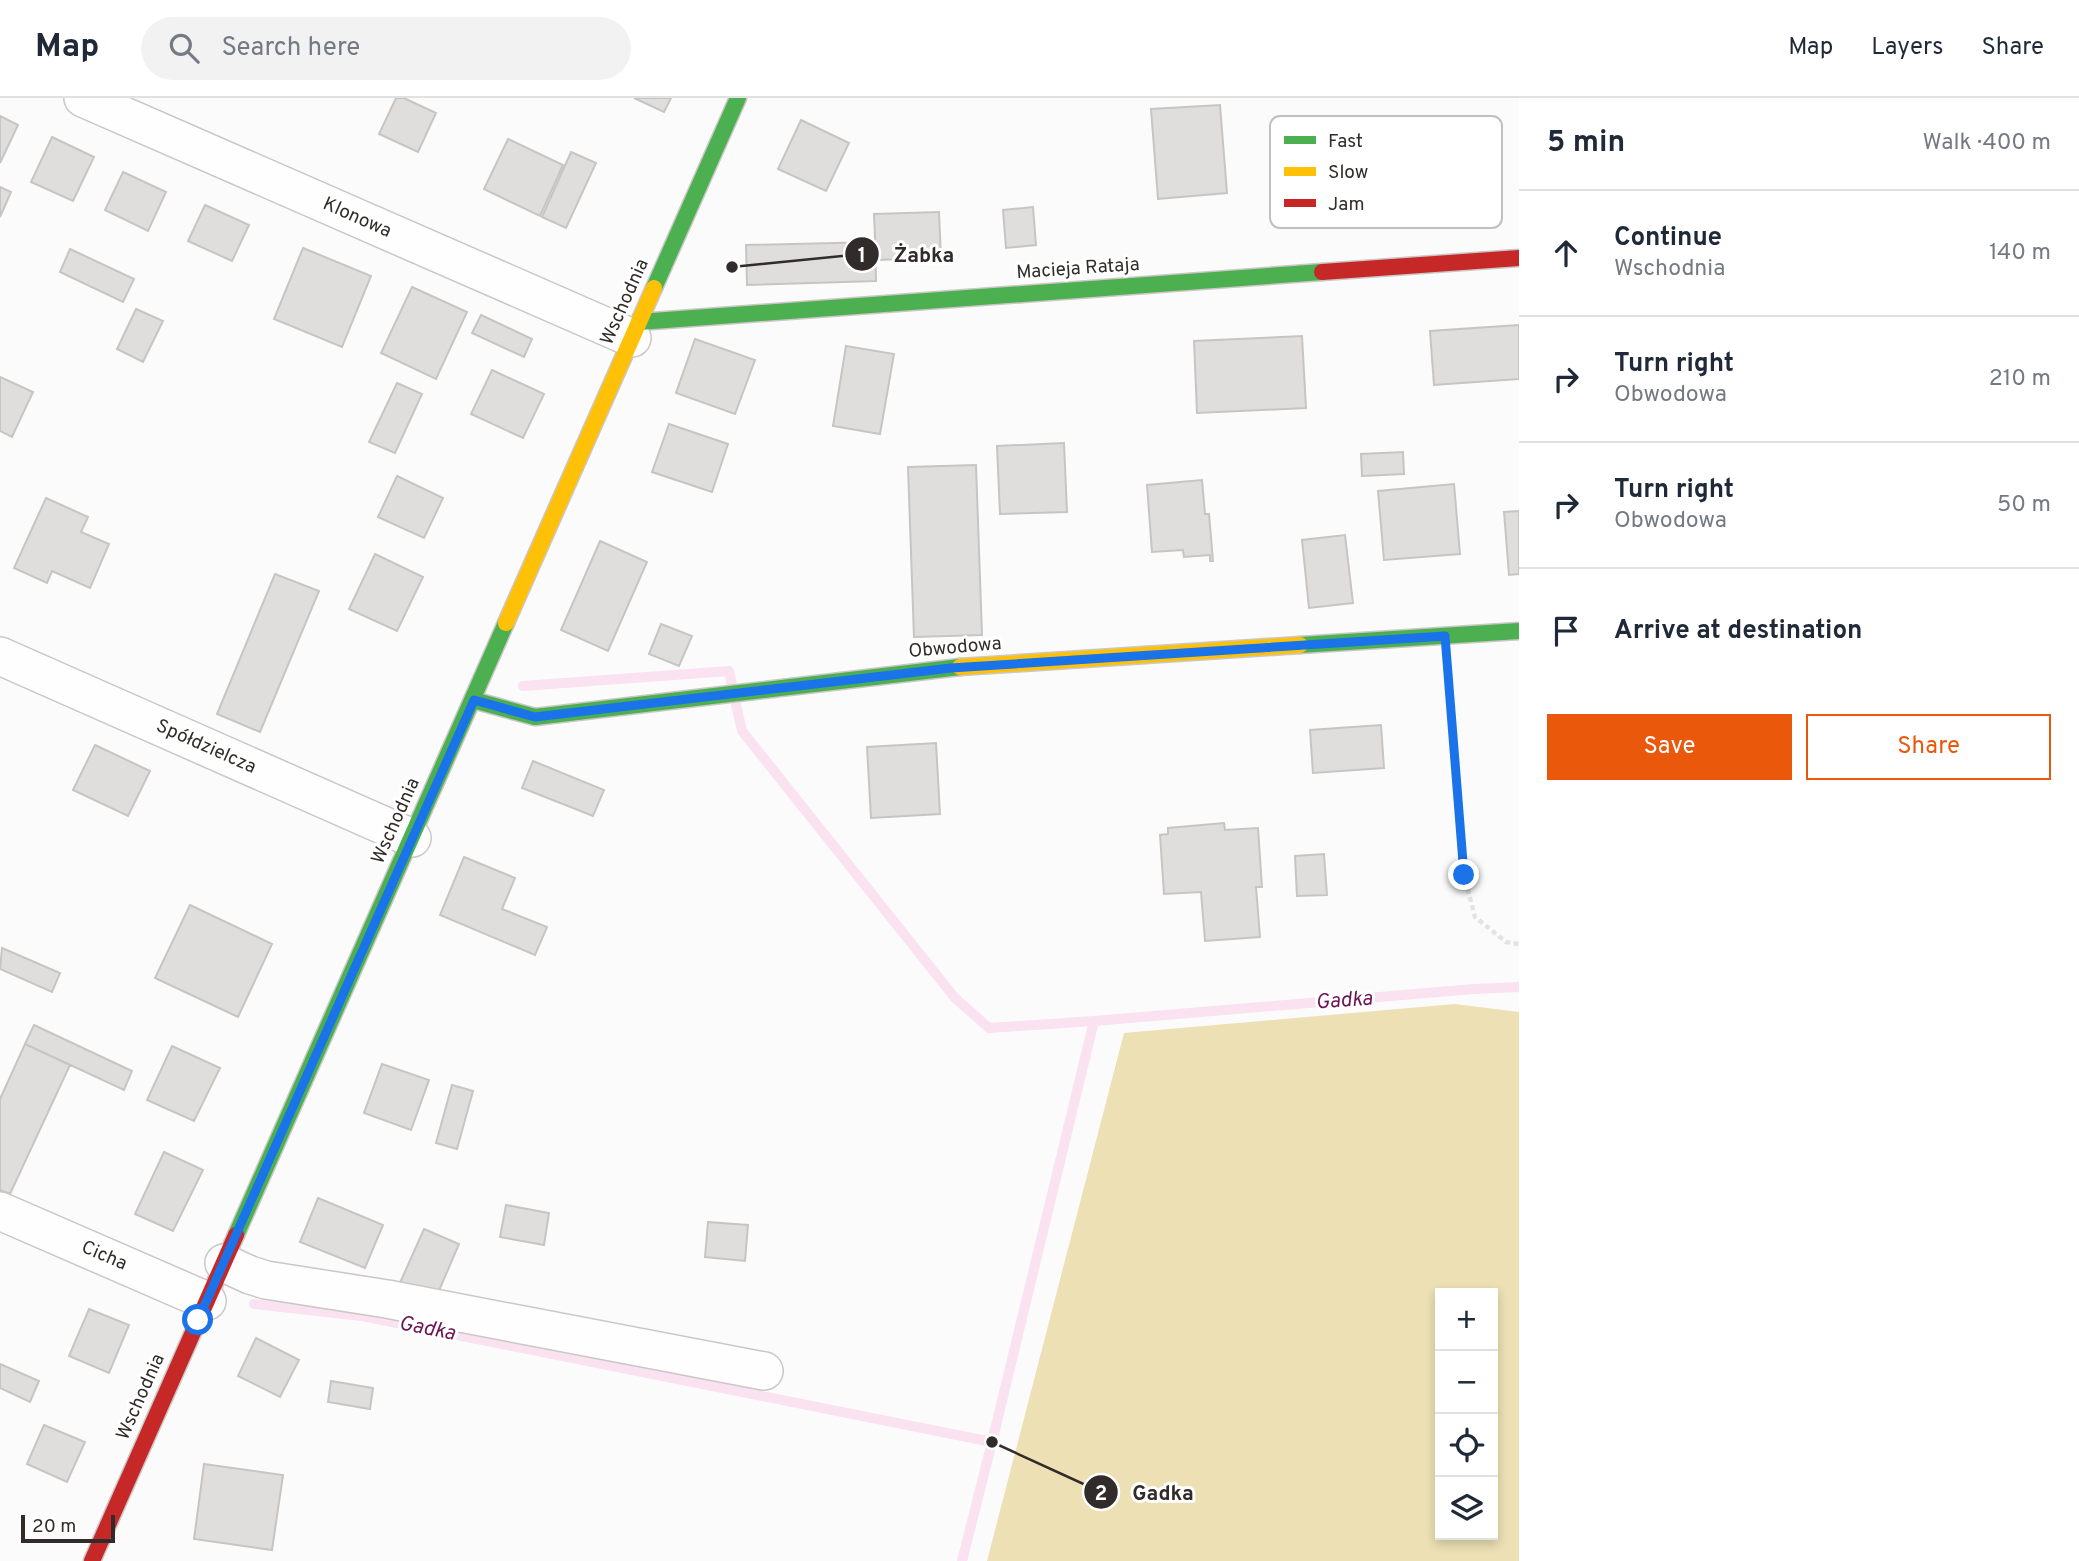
<!DOCTYPE html>
<meta charset="utf-8">
<style>
:root{--surface:#fff;--page:#f2f2f3;--text:#1f2937;--muted:#747a83;--line:#e0e1e3;--accent:#ea580c}
body{margin:0;font-family:Overpass,sans-serif;background:var(--page);color:var(--text)}
.controls{position:absolute;right:21px;bottom:21px;display:grid;overflow:hidden;border-radius:0px;box-shadow:0 4px 10px #0003}
.controls button{width:63px;height:63px;display:grid;place-items:center;padding:0;border:0;border-bottom:2px solid var(--line);background:var(--surface);color:var(--text);font:35px sans-serif}
.scale{position:absolute;left:21px;bottom:18px;width:94px;box-sizing:border-box;padding-left:7px;border:4px solid #312c2a;border-top:0;font-size:19px;line-height:24px;white-space:nowrap;color:#312c2a;-webkit-text-stroke:5px #fff;paint-order:stroke}
.stop{position:absolute;width:21px;height:21px;margin:-16px;border:5px solid #1a73e8;border-radius:50%;background:#fff}
.stop.end{background:#1a73e8;border-color:#fff;box-shadow:0 2px 7px #0008}
.list{margin:0;padding:0;list-style:none}
h2{display:flex;justify-content:space-between;align-items:center;height:91px;margin:0;padding:0 28px;font-size:30px}
h2 small{font-size:23px;font-weight:400;color:var(--muted)}
.list li{display:grid;grid-template-columns:46px 1fr auto;gap:21px;align-items:center;box-sizing:border-box;height:126px;padding:0 28px;border-top:2px solid var(--line)}
.list b{display:block;font-size:26px;white-space:nowrap}
.list p{margin:0;font-size:23px;white-space:nowrap;color:var(--muted)}
.list em{font-size:23px;font-style:normal;color:var(--muted)}
.actions{display:flex;gap:14px;padding:21px 28px}
.actions a{flex:1;padding:16px 0;border:2px solid var(--accent);border-radius:0px;text-align:center;font-size:24px;color:var(--accent)}
.actions .main{background:var(--accent);color:#fff}
.icon{flex:none;width:38px;height:38px;fill:none;stroke:currentColor;stroke-width:2;stroke-linecap:round;stroke-linejoin:round}
.map{position:relative;flex:none;width:1519px;height:1463px;overflow:hidden}
header{display:flex;align-items:center;gap:42px;box-sizing:border-box;height:98px;padding:0 35px;background:var(--surface);border-bottom:2px solid var(--line)}
header strong{font-size:33px}
nav{display:flex;gap:38px;margin-inline-start:auto;font-size:24px}
.search{width:490px;height:63px;background:var(--page);display:flex;align-items:center;gap:18px;box-sizing:border-box;padding:0 24px;border-radius:38px;color:var(--muted);font-size:26px}
main{display:flex}
aside{flex:1;background:var(--surface)}
.map>svg:first-child{display:block}
</style>
<header>
<strong>Map</strong>
<div class="search"><svg class="icon" aria-label="search" viewBox="0 0 24 24"><circle cx="10" cy="10" r="6"/><path d="M15 15l6 6"/></svg>Search here</div>
<nav><a>Map</a><a>Layers</a><a>Share</a></nav>
</header>
<main>
<div class="map">
<svg width="1519" height="1463" viewBox="0 0 1519 1463">
<rect width="100%" height="100%" fill="#fcfbfb"/>
<path fill="#ece0b4" fill-rule="evenodd" d="M1455,906l64,8v549h-532l137,-528zM1440,1195h53v242h-53z"/>
<g fill="none" stroke-linecap="round" stroke-linejoin="round">
<path stroke="#fae2f0" stroke-width="10" d="M523,588l206,-15 3,14
M735,602l7,31 213,267 34,30 105,-7
M254,1206l108,12 630,126 102,-421 380,-32 45,-2
M962,1463l30,-119"/>
</g>
<path fill="#e0dedc" stroke="#c7c5c3" stroke-width="2" d="M396,0h8l32,15 -18,39 -39,-18z
M634,0h37l-7,14z
M1220,7l7,88 -69,6 -7,-90z
M0,18l18,9 -18,38z
M801,22l48,23 -23,48 -48,-22z
M52,39l42,20 -21,44 -42,-19z
M508,41l55,26 -23,51 -56,-27z
M571,54l25,11 -30,65 -24,-11z
M123,74l43,20 -18,39 -43,-21z
M0,89l11,5 -11,25z
M205,107l44,20 -17,36 -44,-20z
M1033,109l3,38 -30,3 -3,-38z
M939,114l2,46 -65,2 -2,-46z
M875,144l1,39 -129,4 -1,-40z
M303,150l68,28 -29,71 -68,-28z
M70,151l64,30 -11,23 -63,-30z
M412,189l55,25 -31,67 -55,-26z
M136,211l27,12 -20,41 -26,-13z
M481,217l51,24 -8,18 -52,-24z
M1519,227v54l-85,6 -4,-54z
M1302,238l4,72 -109,5 -3,-72z
M695,241l60,21 -20,54 -59,-21z
M846,248l48,8 -14,80 -47,-8z
M492,272l52,24 -21,44 -52,-24z
M0,279l33,15 -21,45 -12,-6z
M397,285l25,11 -27,59 -26,-11z
M669,326l59,20 -16,48 -60,-20z
M1064,345l3,69 -67,2 -3,-68z
M1403,354l1,22 -42,2 -1,-22z
M976,367l6,170 -68,2 -6,-170z
M397,378l46,22 -19,40 -46,-21z
M1202,382l3,34h4l4,47h-3v-6l-26,2 -1,-7 -31,2 -5,-67z
M1454,386l6,70 -76,6 -6,-69z
M46,400l42,19 -7,15 28,12 -19,44 -38,-17 -5,12 -33,-15z
M1519,413v63l-10,1 -5,-63z
M1345,437l8,68 -44,5 -7,-68z
M600,443l47,21 -39,89 -47,-21z
M375,456l48,23 -26,54 -48,-22z
M275,476l44,17 -59,141 -43,-18z
M661,526l31,12 -13,30 -30,-12z
M1381,627l3,43 -71,5 -3,-43z
M936,645l4,71 -69,4 -4,-71z
M95,647l55,26 -22,45 -55,-26z
M533,663l71,29 -11,26 -71,-28z
M1224,725l1,7 33,-2 4,59h-6l4,50 -55,4 -4,-49 -37,2 -4,-59 8,-1v-6z
M1324,756l3,41 -30,1 -2,-40z
M464,759l51,21 -13,31 45,18 -12,28 -95,-40z
M190,807l82,39 -34,73 -83,-39z
M2,850l58,25 -8,19 -52,-23z
M34,927l98,46 -8,19 -99,-46z
M25,946l45,21 -60,129 -10,-4v-91z
M172,948l48,22 -26,53 -47,-21z
M382,966l47,16 -18,50 -47,-17z
M452,987l21,6 -16,58 -21,-6z
M164,1054l39,18 -30,61 -38,-17z
M318,1100l65,27 -18,43 -65,-26z
M506,1107l43,8 -5,32 -44,-8z
M708,1124l40,3 -3,36 -40,-4z
M424,1131l35,15 -24,56 -36,-15z
M89,1211l40,16 -20,48 -40,-17z
M256,1240l43,22 -19,37 -42,-21z
M0,1266l39,17 -9,21 -30,-14z
M331,1283l42,7 -3,21 -42,-7z
M44,1327l41,17 -18,40 -40,-18z
M204,1366l79,11 -11,75 -78,-11z"/>
<g fill="none" stroke-linecap="round" stroke-linejoin="round">
<defs>
<path id="street" d="M83,0l549,240
M0,558l412,182
M0,1113l207,90
M224,1165l26,12 16,5 121,19 377,72"/>
<path id="fast" d="M654,190l84,-190
M639,224l683,-50
M1300,547l219,-14
M473,602l62,17 425,-50
M236,1137l270,-612"/>
<path id="slow" d="M506,525l148,-335
M960,569l340,-22"/>
<path id="jam" d="M1322,174l197,-14
M92,1463l144,-326"/>
</defs>
<use href="#street" stroke="#cac7c6" stroke-width="40"/>
<use href="#fast" stroke="#cac7c6" stroke-width="19"/>
<use href="#slow" stroke="#cac7c6" stroke-width="19"/>
<use href="#jam" stroke="#cac7c6" stroke-width="19"/>
<path stroke="#e4e3e3" stroke-width="4.5" stroke-dasharray="5 3.5" stroke-linecap="butt" d="M1448,571l16,206 11,42 31,25 13,2"/>
<use href="#street" stroke="#fffefe" stroke-width="37"/>
<use href="#fast" stroke="#4caf50" stroke-width="16"/>
<use href="#slow" stroke="#ffc107" stroke-width="16"/>
<use href="#jam" stroke="#c62828" stroke-width="16"/>
</g>
<g fill="none" stroke-linecap="round" stroke-linejoin="round">
<path stroke="#1a73e8" stroke-width="9" d="M198,1222l276,-620 61,17 416,-49 494,-32 19,239"/>
</g>
<g text-anchor="middle" dominant-baseline="central" stroke-width="6" stroke-linejoin="round" paint-order="stroke">
<g font-size="19" fill="#312c2a" stroke="#fff">
<text transform="translate(357 120) rotate(24)">Klonowa</text>
<text transform="translate(1078 171) rotate(-4)">Macieja Rataja</text>
<text transform="translate(625 204) rotate(-66)">Wschodnia</text>
<text transform="translate(955 550) rotate(-5)">Obwodowa</text>
<text transform="translate(206 649) rotate(24)">Spółdzielcza</text>
<text transform="translate(396 723) rotate(-66)">Wschodnia</text>
<text transform="translate(104 1158) rotate(23)">Cicha</text>
<text transform="translate(141 1299) rotate(-66)">Wschodnia</text>
</g>
<g font-size="21" font-style="italic" fill="#6c1353" stroke="#fff">
<text transform="translate(1344 903) rotate(-4)">Gadka</text>
<text transform="translate(427 1231) rotate(11)">Gadka</text>
</g>
</g>
<rect x="1270" y="18" width="232" height="112" rx="10" fill="#fff" stroke="#c1c0bf" stroke-width="2"/>
<rect x="1284" y="38" width="32" height="8" fill="#4caf50"/>
<rect x="1284" y="69" width="32" height="9" fill="#ffc107"/>
<rect x="1284" y="101" width="32" height="8" fill="#c62828"/>
<g font-size="19" fill="#312c2a">
<text x="1328" y="49">Fast</text>
<text x="1328" y="80">Slow</text>
<text x="1328" y="112">Jam</text>
</g>
<path fill="none" stroke="#312c2a" stroke-width="2.5" d="M732 169L862 156M992 1344L1101 1394"/>
<g fill="#312c2a" stroke="#fff" stroke-width="2.5">
<circle cx="732" cy="169" r="7"/>
<circle cx="992" cy="1344" r="7"/>
<circle cx="862" cy="156" r="18"/>
<circle cx="1101" cy="1394" r="18"/>
</g>
<g font-size="21" text-anchor="middle" font-weight="bold" fill="#fff">
<text x="862" y="164">1</text>
<text x="1101" y="1402">2</text>
</g>
<g font-size="21" text-anchor="middle" font-weight="bold" fill="#312c2a" stroke="#fff" stroke-width="6" stroke-linejoin="round" paint-order="stroke">
<text x="924" y="164">Żabka</text>
<text x="1163" y="1402">Gadka</text>
</g>
</svg>
<div class="controls">
<button>+</button>
<button>−</button>
<button><svg class="icon" aria-label="locate" viewBox="0 0 24 24"><circle cx="12" cy="12" r="6"/><path d="M12 2v4M12 18v4M2 12h4M18 12h4"/></svg></button>
<button><svg class="icon" aria-label="layers" viewBox="0 0 24 24"><path d="M12 4l9 5-9 5-9-5zM3 14l9 5 9-5"/></svg></button>
</div>
<div class="scale">20 m</div>
<div class="stop" style="left:198px;top:1222px"></div>
<div class="stop end" style="left:1464px;top:777px"></div>
</div>
<aside>
<h2>5 min<small>Walk · 400 m</small></h2>
<ul class="list">
<li><svg class="icon" aria-label="ahead" viewBox="0 0 24 24"><path d="M12 20V5M6 11l6-6 6 6"/></svg><div><b>Continue</b><p>Wschodnia</p></div><em>140 m</em></li>
<li><svg class="icon" aria-label="right" viewBox="0 0 24 24"><path d="M7 20v-9h11M14 6l5 5-5 5"/></svg><div><b>Turn right</b><p>Obwodowa</p></div><em>210 m</em></li>
<li><svg class="icon" aria-label="right" viewBox="0 0 24 24"><path d="M7 20v-9h11M14 6l5 5-5 5"/></svg><div><b>Turn right</b><p>Obwodowa</p></div><em>50 m</em></li>
<li><svg class="icon" aria-label="arrive" viewBox="0 0 24 24"><path d="M6 21V4h12l-3 4 3 4H6"/></svg><div><b>Arrive at destination</b></div></li>
</ul>
<div class="actions"><a class="main">Save</a><a>Share</a></div>
</aside>
</main>
